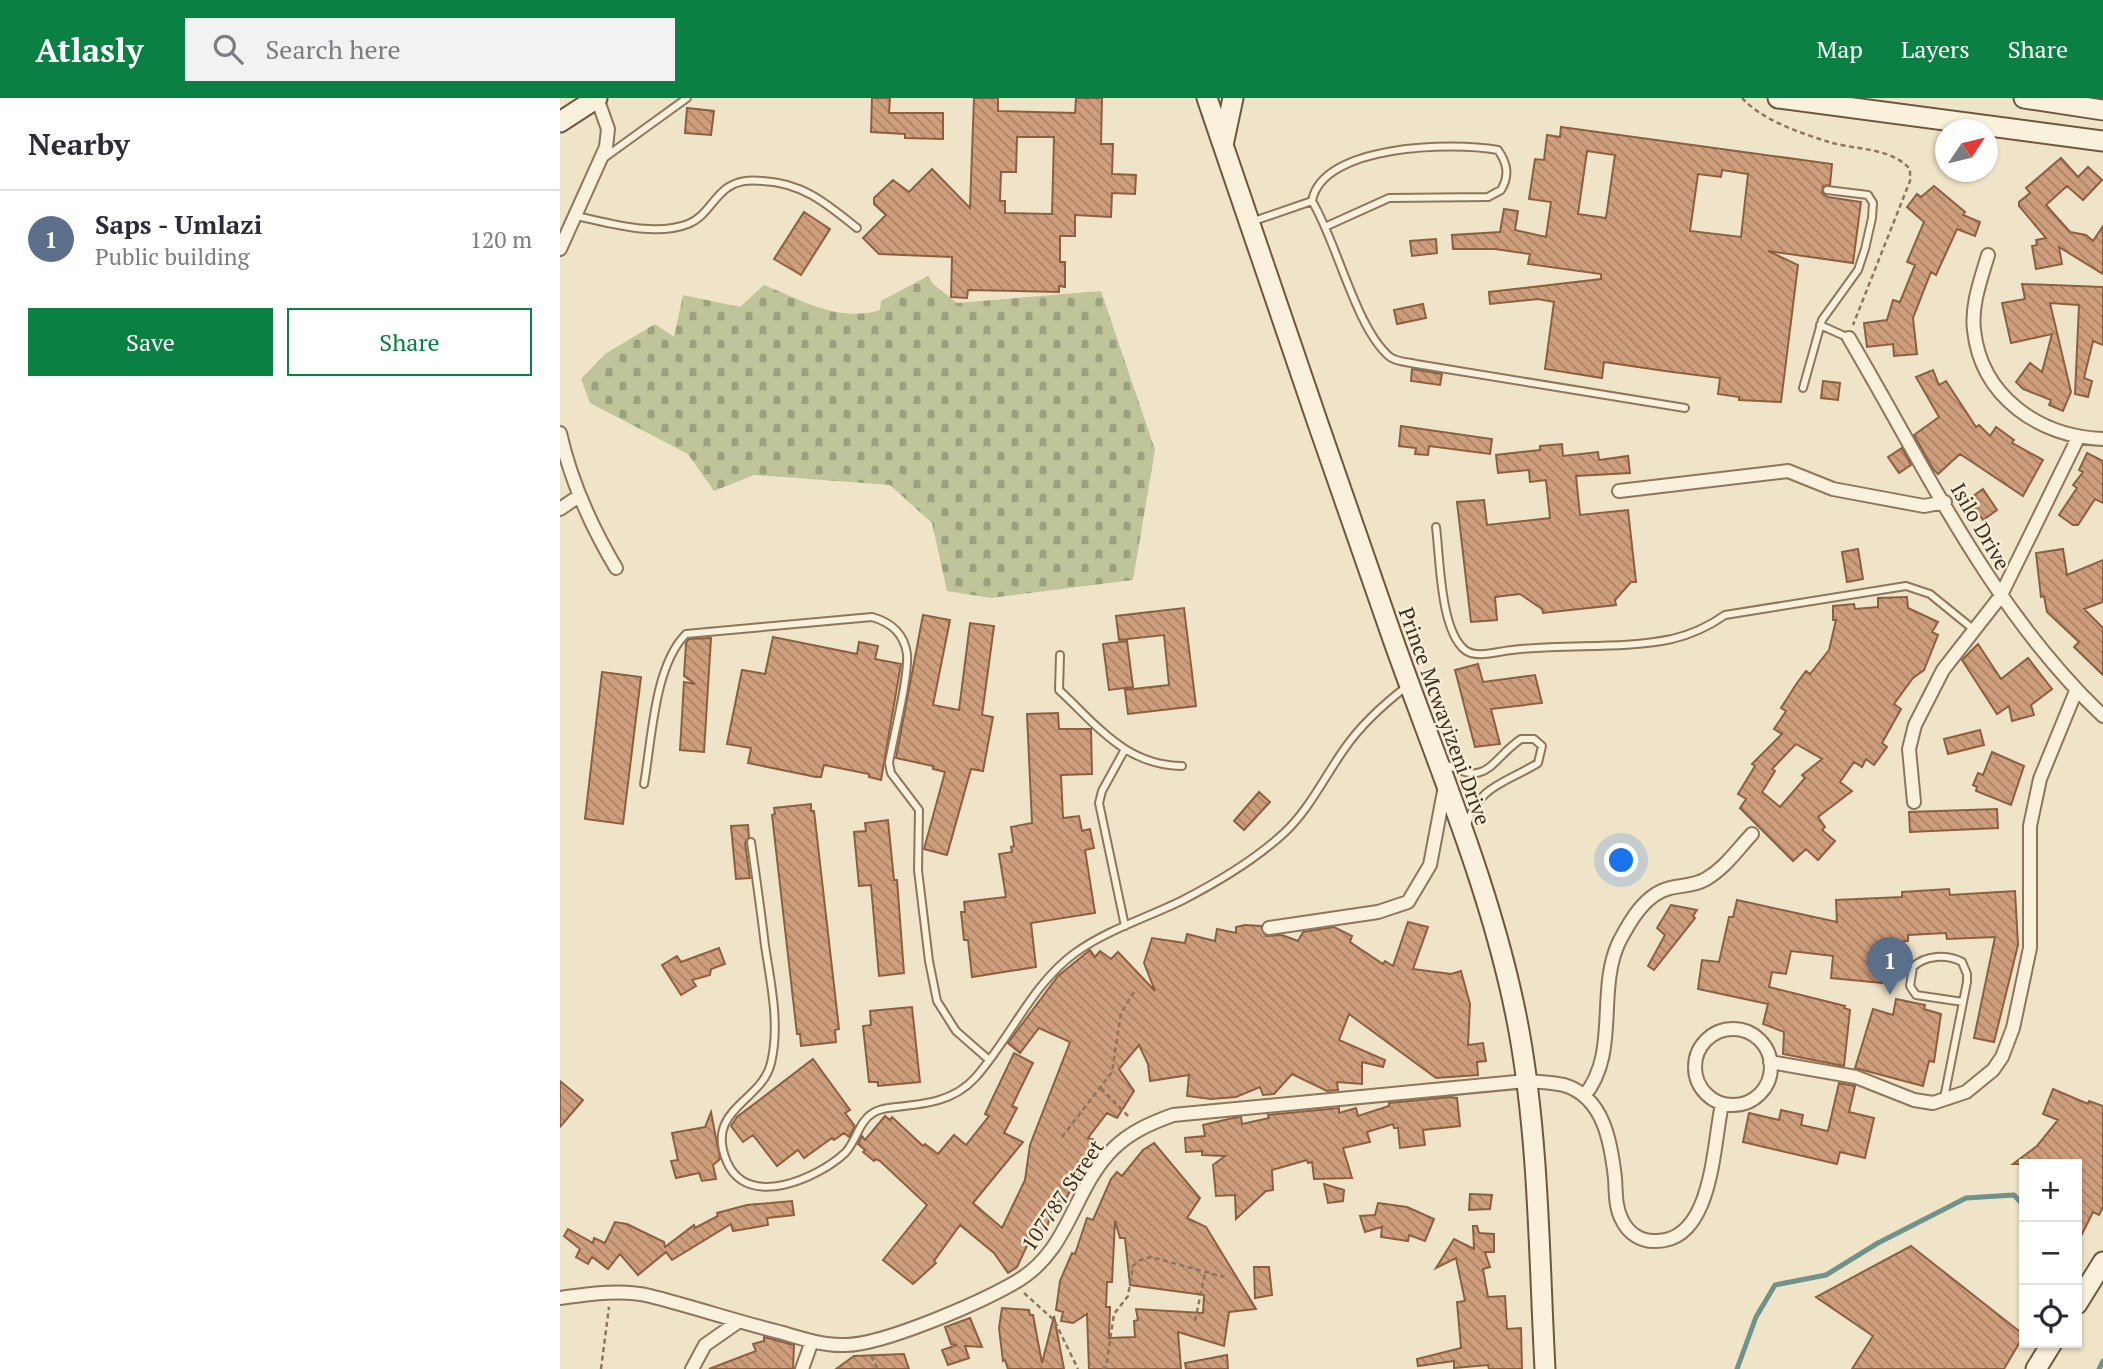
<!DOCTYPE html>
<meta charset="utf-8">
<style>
:root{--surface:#fff;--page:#f2f2f3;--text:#2b2b33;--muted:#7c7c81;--line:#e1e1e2;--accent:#0b8043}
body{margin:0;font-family:"PT Serif",serif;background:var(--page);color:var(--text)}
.controls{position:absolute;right:21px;bottom:21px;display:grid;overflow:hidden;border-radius:0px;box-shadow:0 2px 5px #0004}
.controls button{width:63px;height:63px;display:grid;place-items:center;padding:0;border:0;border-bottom:2px solid var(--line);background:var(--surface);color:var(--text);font:35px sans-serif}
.compass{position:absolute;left:1375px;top:21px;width:63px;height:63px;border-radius:50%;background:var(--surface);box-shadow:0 2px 5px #0004;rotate:55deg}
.you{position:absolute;left:1062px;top:763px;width:24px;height:24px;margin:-18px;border:5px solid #fff;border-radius:50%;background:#1a73e8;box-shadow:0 0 0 10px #1a73e833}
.badge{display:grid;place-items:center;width:46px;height:46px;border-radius:50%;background:var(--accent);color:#fff;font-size:23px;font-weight:700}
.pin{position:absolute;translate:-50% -58px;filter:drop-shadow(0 2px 4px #0008)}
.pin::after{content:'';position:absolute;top:37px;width:24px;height:21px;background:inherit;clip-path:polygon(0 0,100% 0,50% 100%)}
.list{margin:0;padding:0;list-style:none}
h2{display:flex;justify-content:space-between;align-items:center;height:91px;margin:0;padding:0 28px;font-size:30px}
h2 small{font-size:23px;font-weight:400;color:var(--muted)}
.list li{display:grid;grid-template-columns:46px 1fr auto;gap:21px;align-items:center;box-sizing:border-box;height:98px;padding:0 28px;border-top:2px solid var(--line)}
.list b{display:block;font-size:26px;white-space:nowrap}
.list p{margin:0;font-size:23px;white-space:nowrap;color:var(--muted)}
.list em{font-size:23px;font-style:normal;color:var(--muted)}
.actions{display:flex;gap:14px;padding:21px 28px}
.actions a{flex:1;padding:16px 0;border:2px solid var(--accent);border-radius:0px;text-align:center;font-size:24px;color:var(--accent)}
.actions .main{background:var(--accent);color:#fff}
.icon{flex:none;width:38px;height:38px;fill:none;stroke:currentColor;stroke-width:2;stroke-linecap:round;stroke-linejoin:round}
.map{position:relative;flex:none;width:1543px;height:1271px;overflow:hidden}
header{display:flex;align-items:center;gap:42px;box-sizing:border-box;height:98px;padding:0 35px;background:var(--accent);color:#fff}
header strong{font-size:33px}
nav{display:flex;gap:38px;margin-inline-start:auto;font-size:24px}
.search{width:490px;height:63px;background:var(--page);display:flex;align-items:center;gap:18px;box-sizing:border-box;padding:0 24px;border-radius:0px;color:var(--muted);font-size:26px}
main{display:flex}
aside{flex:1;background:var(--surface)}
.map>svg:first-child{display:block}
</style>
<header>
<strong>Atlasly</strong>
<div class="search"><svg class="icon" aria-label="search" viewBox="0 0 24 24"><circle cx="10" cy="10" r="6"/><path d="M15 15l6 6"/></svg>Search here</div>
<nav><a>Map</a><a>Layers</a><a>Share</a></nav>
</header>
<main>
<aside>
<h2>Nearby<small></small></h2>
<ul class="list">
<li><span class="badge" style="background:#5c6f8a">1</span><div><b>Saps - Umlazi</b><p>Public building</p></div><em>120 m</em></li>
</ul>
<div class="actions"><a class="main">Save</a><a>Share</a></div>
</aside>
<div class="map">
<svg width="1543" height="1271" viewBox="0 0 1543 1271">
<defs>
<pattern id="cemetery-stones" width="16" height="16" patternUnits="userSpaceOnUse" patternTransform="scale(1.75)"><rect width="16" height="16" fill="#bfc49a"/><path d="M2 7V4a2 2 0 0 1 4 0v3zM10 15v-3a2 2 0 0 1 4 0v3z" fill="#9ca07d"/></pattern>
<pattern id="building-back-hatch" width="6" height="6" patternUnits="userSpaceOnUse" patternTransform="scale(1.75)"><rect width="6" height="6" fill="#cf9f7d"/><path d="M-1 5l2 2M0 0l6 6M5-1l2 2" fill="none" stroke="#a98266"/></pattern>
</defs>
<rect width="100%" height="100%" fill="#f0e4c8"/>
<path fill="url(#cemetery-stones)" d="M368,178l5,8 24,19 144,-12 54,159 -22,130 -142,18 -44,-7 -15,-68 -42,-38 -136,-10 -40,16 -26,-37 -98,-51 -9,-24 24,-25 50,-30 19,13 9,-42 57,12 24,-22c37,15 76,38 116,25l1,-9z"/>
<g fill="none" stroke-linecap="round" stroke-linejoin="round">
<path stroke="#6f938a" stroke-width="5" d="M1177,1271l19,-52 19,-32 51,-10 52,-32 88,-45 48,-3 10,11
M1539,1271l4,-8"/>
</g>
<path fill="url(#building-back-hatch)" stroke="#8d5f41" stroke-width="2" fill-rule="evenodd" d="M312,0h18l-1,15h54v26l-38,-1v-4l-34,-2z
M414,0h24v13l77,2 1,-15h26l-1,46h12l-1,30 24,1 -1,19 -23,-1 -1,24 -36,-2v21h-15v26h5v25l-6,-1v6l-91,-2 -1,8 -16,-1 1,-40 -73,-3 -16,-16 23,-23 -12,-11v-6l19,-18 16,12 23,-23 38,39zM457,39h37l-2,77 -47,-1v-12h-5l1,-29h15z
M127,10l27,3 -3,24 -26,-2z
M1001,29l271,37 -2,21 -7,1 -1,7 6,4 33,5 -8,61 -85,-12 30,14 -17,137 -42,-2v-3l-21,-3 2,-16 -55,-7 -61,-9 -2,16 -57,-9 9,-67 -16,-3 -48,5 -1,-12 112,-13v-5l-73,-10 2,-10 -35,-5h-42l-1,-14 48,-3 4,-23 14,2 -3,19 31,7 5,-35 -22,-3 6,-40 9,1 3,-25 13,2zM1027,53l28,4 -9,63 -28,-4zM1162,72l26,4 -7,63 -51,-6 8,-57 23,3z
M1501,60l17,19 10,-10 14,13 -19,20 -16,-14 -21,19 24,27 16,3 7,6 10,-15v48l-44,-27 3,17 -26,5 -4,-23 5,-1 -1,-5 10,-2 -27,-32v-4l11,-9 -4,-5z
M1374,88l31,26 -2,3 17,7 -5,14 -18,-7 -21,46 -5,-3 -18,46 4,36 -23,2 -1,-12 -26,3 -3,-24 23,-3 6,-20 7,2 15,-37 -8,-3 17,-40 -17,-15 10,-13 4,3z
M244,114l26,17 -29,46 -27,-16z
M876,141l1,14 -25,3 -2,-15z
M1462,186l81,3v58l-10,-4 -9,37 8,3 -4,16 -13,-3 4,-89 -29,-2 21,89 -8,19 -14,-6 2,-5 -28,-11 -7,-7 14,-19 12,9 10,-38 -41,9 -9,-40 23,-4z
M863,206l3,14 -29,6 -3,-14z
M852,271l30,5 -2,11 -29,-4z
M1373,272l6,15 7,-4 30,46 3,-2 11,11 6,-9 18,13 -2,3 31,17 -20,36 -63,-42 -22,20 -5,-5 -19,-34 25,-18 -23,-40z
M1263,283l17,2 -2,17 -17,-2z
M841,328l91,13 -2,15 -61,-8 -1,9 -13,-1 1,-6 -17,-2z
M1002,346l1,12 35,-4 1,8 29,-4 2,17 -54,3 4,39 48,-5 8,72h-5l-16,18 1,5 -73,8 -1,-4 -22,-15 -25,3 2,23 -26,2 -14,-120 27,-2 3,25 63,-7 -4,-38 -16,2 -1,-12 -31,3 -2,-18 44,-5v-4z
M1342,350l9,17 -12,8 -11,-16z
M1527,355l16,8v42l-8,-4 -17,26h-5l-14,-10 18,-27 -4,-3 10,-13 -4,-2z
M1423,391l14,21 -14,10 -14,-21z
M1298,451l5,30 -16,3 -5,-30z
M1503,451l4,26 36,-15v42l-19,7 19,19v47l-29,-28 5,-5 -32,-30 -3,-16 -3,1 -5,-44z
M1347,499l1,11 30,14 -6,10 6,3 -14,35 -11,8 -19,26 7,5 -19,34 5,4 -13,18 -8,-6 -4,8 -8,-5 -14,20 12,9 -34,26 7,10 -3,3 13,11 -17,19 -12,-11 -13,12 -53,-53 6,-9 -8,-5 17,-28 -3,-2 30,-30 -8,-5 12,-18 -5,-3 16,-25 9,-12 4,3 19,-24 7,-30h-3v-14l21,-2 1,5 23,-2v-9zM1236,646l26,15 -20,16 3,3 -25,29 -18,-15 13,-21 -3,-2z
M624,510l12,98 -68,8 -3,-24 44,-5 -5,-50 -45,5 -3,-24z
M363,517l27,5 -17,85 26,5 11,-87 24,3 -12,89 11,2 -10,54 -12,-2 -24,86 -23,-6 21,-77 -12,-3v-3l-37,-8z
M213,539l84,17 2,-12 19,4 -3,13 26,5 -20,116 -12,-3v-3l-45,-9 -3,12h-5l-68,-14 3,-15 -24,-4 15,-74 23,4z
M151,540l-7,114 -24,-2 4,-68 11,2 -11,-8 2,-33 3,-4z
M567,543l6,46 -24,3 -6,-46z
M1418,546l23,35 27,-21 24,31 -21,16 3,10 -22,6 -3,-15 -12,8 -35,-54z
M918,566l5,18 52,-7 7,28 -51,6 9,35 -25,3 -20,-77z
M42,574l39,5 -18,147 -38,-5z
M498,615l1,16h32l1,45 -31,1 2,43 16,-2 3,15 8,-2 4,19 -9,2 10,63 -64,10 5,44 -64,10 -4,-37h-4l-3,-28h4l-1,-10 42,-5 -7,-43 13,-2 -1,-5 3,-1 -3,-19 21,-4 -5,-109z
M1420,632l4,15 -36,9 -4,-15z
M1432,654l32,14 -13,39 -35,-14 1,-4 -4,-2 5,-12 5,2z
M699,694l11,10 -26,28 -10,-9z
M251,706v7h3l25,218 -4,1 1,12 -35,4 -1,-12h-3l-25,-219 3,-1 -1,-6z
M1437,711l1,19 -88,4 -1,-20z
M328,722l6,60h3l7,93 -25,3 -8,-91 -12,1 -5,-54 12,-1 -1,-8z
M188,727l1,12 -4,6 5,35 -14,1 -5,-53z
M1389,791l1,6 65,-4 3,54 -24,97 -20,-4 21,-101 -48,2 -1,-6 -38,2v6l-20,1 -6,41 -51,-5 2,-22 -42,-5 -5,23 -14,-2 -3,15 76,19 -1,2 6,2 -6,56 -61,-12 1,-22 -21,-8 5,-20 -70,-15 4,-29 17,2 10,-45h4l4,-17 100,22 -1,-22 66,-3v-5z
M1111,807l26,5 -4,6 2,2 -41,52 -6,-4 17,-31 -8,-7z
M848,824l20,5 -15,42 38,5 10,-3 9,33 -2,41 15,-2 3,18 -9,1 1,13 -42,3 -87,-64 -10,26 46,20 -2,7 -21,-5v22l-25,-2 1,8 -11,1 -35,-17 -18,20 -11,1 -3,-8 -24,10 -25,2 -24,-3 2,-21 -39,6 -2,-17 -9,-19 -20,24 15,22 -17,27 -10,-5 -19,25 7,2 -2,8 6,3 -14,16 -3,10 -3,-2 -16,29 -9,-5 -7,29 -9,5 -4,-2 -17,36 -9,6 -14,-20 -34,-28 -26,36 2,2 -23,21 -30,-24 44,-55 -47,-44 -4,-2 -2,2 -11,-9 2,-2 -7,-6 4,-8 3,4 20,-24 5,4 2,-3 31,29 2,-2 13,10 16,-19 12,10 23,-29 -4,-2 29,-61 19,10 -21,43 5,2 -13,25 19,9 -50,61 29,25 23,-48 5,-35 40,-103 -31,-14 -19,25 -12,-10 50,-67 32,-26 5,7 5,-6 11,8 7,-7 37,39 -11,-28 8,-25 33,5 2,-9 28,7 2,-12 19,4v-6l9,-2 16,1 5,10 16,-1 16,6 5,-9 31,-5 18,9 -2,6 33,22 2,-3 8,5z
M159,850l6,16 -14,5 -1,6 -18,5 4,6 -15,9 -19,-30 15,-9 4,6z
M1336,901l29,6 -1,4 17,5 -7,48 -5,-1 -6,25 -68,-18 18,-59 20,6z
M352,909l8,75 -42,4v-4h-9l-6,-56 8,-1 -1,-14z
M253,961l37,51 -5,3 10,13 -6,11 -5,-4 -10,7 -2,-2 -28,20 -6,-8 -21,16 -24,-31 -10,7 -12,-16 6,-9z
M0,983l23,19 -23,27z
M1279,985l16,3 -6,26 25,6 -9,40 -25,-6 -3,12 -94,-22 6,-29 30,7 2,-10 22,5 -2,10 27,6z
M1493,991l35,15 1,-3 14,5v101l-4,8 -6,-3 -16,32v-80h-64l24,-18 21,-26 -15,-6z
M890,999l7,1 3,28 -37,4 2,15 -25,3 -2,-20h-4l-1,-4 -26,8 3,10 -27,6 9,30 -38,1 -2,-17 -4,1 -1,-3 -35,10 1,20 -7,1 -30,28 -1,-24 -19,1 -3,-31 12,-9 -23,-1v-4l-16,1 -1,-14 20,-2 -2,-11 30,-7 8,-1 1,7 27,-6 -1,-3 71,-7v5l17,-5 2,8 31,-10v-3z
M151,1014l9,47 -7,6 3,14 -14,2 -3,-8 -23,5 -5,-17 7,-1 -6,-27 33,-6z
M594,1045l46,55 -13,20 19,9 50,82 -27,3 -5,34 -46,-14 3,37h-92l-2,-55 -14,9 -12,-2 2,-9 -7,-2 4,-29 12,-28 3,1 12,-36 6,2 18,-41 6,-7 5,4 21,-26zM555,1123l5,17h5l5,47 74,10 -1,18 -67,-4 2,11 -4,1 1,16 -26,1 1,-31h-4l1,-25h5z
M764,1086l20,6 -1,11 -15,2z
M910,1096l22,1 -2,14 -21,1z
M232,1103l2,14 -27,3 1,7 -35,6 -2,-7 -59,36 -6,-8 -28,23 -18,-21 -12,15 -16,-12 -4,7 -12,-7 4,-8 -16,-13 4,-7 25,14 1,-5 11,5 10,-21 12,2 37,18 1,5 29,-22 1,3 23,-12 -1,-3 30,-8z
M818,1105l29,4 27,12 -9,22 -16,-6 -1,6 -27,-4 1,-10 -17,5 -5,-16 15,-1z
M913,1128h4l2,7 15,1v18h-9l5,15 -7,2 5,28 17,-1 2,33 14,-1 1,41h-33l-1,-4 -34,3v-7l-36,5 -1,-7 44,-11 -4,-46 8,-1 -9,-43 -20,10 18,-29 20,10z
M1351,1148l113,89 -20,34h-152l21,-33 -57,-39z
M694,1169h15l3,28 -17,3z
M442,1210l27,2 1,5h3l9,48 12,-47 10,53h-56l-3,-9 -2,1 -4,-33z
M410,1220l12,29 -17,-1 4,12 -21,7 -6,-15 15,-5 -6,-1 -6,-17z
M204,1239l30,8 -1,24h-84l47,-18 -3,-7 11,-3z
M344,1256l5,15h-73l18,-13z
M667,1257l1,14h-42l-1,-6z"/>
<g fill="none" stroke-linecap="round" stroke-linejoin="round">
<defs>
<path id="lane" d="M44,60l83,-60
M16,118c33,7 78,21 112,8 18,-7 24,-25 39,-36 12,-8 22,-8 36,-7 40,2 64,23 94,47
M691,124l61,-21
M767,128l62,-28 99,-1 13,-7c9,-15 6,-27 -3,-40 -45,-8 -176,-6 -186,51 25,41 44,128 78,156 7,5 18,5 26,7l269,44
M1260,227l29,13
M1243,290l19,-68 36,-50 7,-21 7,-31 1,-15 -5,-8 -41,-5
M876,429c4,31 4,103 29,123 11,9 34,1 47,0 54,-7 107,0 160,-11 21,-5 36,-12 53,-24l181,-29 24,8 43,35
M500,557l-1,35c39,36 66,75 123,76
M564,653l-22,40 -3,12 26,123
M884,665c44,26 46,-3 77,-24h13l8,7 -4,17c-30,19 -61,23 -71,62
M84,686c8,-45 10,-118 42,-150l186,-17c18,5 32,16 35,37 2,23 -14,84 -18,109l2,10 28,37 -1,60 11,91 8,40 19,30 32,28
M191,744c5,35 10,69 14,104 6,38 15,79 6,117 -9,39 -67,46 -44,99 21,48 91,16 118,-9 11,-11 14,-32 28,-40 7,-5 15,-5 23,-6 30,-3 58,-6 79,-29 35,-39 57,-94 100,-125 32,-23 71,-35 106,-52 35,-18 74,-41 103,-68 25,-23 41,-57 61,-85 16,-23 39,-44 61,-61
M1384,1000l23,-116v-8l-5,-12c-15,-8 -37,-7 -49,5l-3,19 6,9 47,7"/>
<path id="street" d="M0,151l46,-102 2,-18 -11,-31
M1428,157c-7,24 -17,50 -14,75 7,66 65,107 129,109
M1289,240c77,131 143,273 254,378
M0,335c11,49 31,93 56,135
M1059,393l169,-20 45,18 91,17 21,-4
M0,411l19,-13
M1354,704l-5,-53 6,-24 28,-55 57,-73 78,-159
M709,830l109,-16 30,-10 22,-37 15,-79
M1135 969a38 38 0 1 1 76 0a38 38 0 1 1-76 0Z
M1210,964l86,15 58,23 19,3 33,-11 27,-22 9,-13 11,-29 17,-80v-122l10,-47 36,-88
M1024,998c36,-43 12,-105 35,-154 11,-21 26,-48 51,-54 13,-3 24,-2 36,-9 19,-11 31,-29 46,-45
M0,1200c29,-4 62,-9 90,-2 44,11 88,26 133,37 20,6 41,13 62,12 38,0 134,-42 169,-62 57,-32 57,-92 99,-134 17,-17 38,-26 60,-34l354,-34c12,1 25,1 37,4 40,12 47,58 51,93 1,14 0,29 7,42 6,13 19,22 34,21 57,0 57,-96 66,-137
M132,1271l13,-24 33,-23
M242,1271l10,-28"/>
<path id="secondary" d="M647,0c62,183 124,365 188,547 45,126 100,254 124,386 20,111 20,226 26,338
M1218,0l325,43
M1464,0l79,12
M0,24l37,-24
M663,47l10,-47
M1517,1206l26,-42
M1476,1271l16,-26"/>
</defs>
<use href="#lane" stroke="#8d765c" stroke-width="10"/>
<use href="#street" stroke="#8d765c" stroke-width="16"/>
<use href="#secondary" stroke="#6f573f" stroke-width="23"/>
<path stroke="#8d765c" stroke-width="2.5" stroke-dasharray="5 3.5" stroke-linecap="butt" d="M1182,0c20,22 58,35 87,44 26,8 61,5 81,27v12l-57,144
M541,990l29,30
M502,1039l50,-65 9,-59 13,-21
M464,1195l30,27 24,49
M635,1223l10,-48
M311,1258l7,13
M41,1271l8,-62
M542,1271l4,-2 8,-53 14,-18 5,-30 5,-5 13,-4 73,20"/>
<use href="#lane" stroke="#faf1dc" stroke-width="6"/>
<use href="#street" stroke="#faf1dc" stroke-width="12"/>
<use href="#secondary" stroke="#faf1dc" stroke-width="19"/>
</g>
<g text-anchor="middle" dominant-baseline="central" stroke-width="5" stroke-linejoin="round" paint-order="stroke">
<g font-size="21" fill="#3d2e20" stroke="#f7eed8">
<text transform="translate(1421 428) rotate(60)">Isilo Drive</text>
<text transform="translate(885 618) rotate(70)">Prince Mcwayizeni Drive</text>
<text transform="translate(502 1097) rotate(-56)">107787 Street</text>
</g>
</g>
</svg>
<div class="controls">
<button>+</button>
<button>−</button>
<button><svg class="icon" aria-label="locate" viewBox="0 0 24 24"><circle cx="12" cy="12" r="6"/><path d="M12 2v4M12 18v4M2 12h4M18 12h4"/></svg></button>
</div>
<svg class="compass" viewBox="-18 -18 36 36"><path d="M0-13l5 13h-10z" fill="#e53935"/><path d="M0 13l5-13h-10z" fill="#7c7c81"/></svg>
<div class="you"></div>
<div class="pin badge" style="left:1330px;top:897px;background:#5c6f8a">1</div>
</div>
</main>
